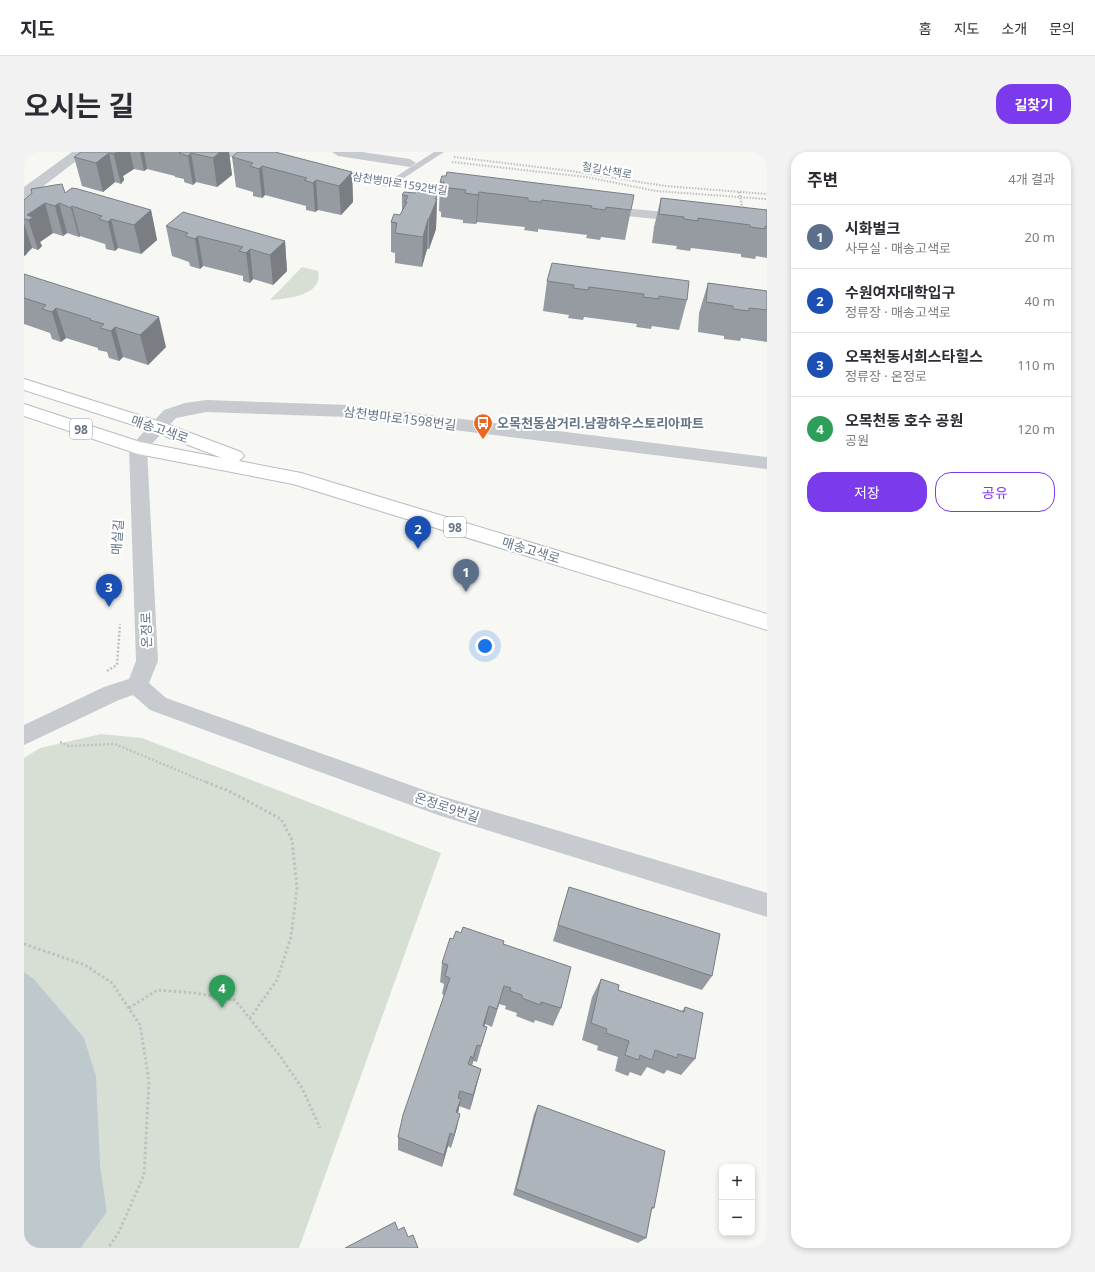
<!DOCTYPE html>
<html lang="ko">
<meta charset="utf-8">
<style>
:root{--surface:#fff;--page:#f2f2f3;--text:#2b2b33;--muted:#7c7c81;--line:#e1e1e2;--accent:#7c3aed}
body{margin:0;font-family:"Noto Sans","Noto Sans KR",sans-serif;background:var(--page);color:var(--text)}
.controls{position:absolute;right:12px;bottom:12px;display:grid;overflow:hidden;border-radius:8px;box-shadow:0 2px 6px #0003}
.controls button{width:36px;height:36px;display:grid;place-items:center;padding:0;border:0;border-bottom:1px solid var(--line);background:var(--surface);color:var(--text);font:20px sans-serif}
.you{position:absolute;left:461px;top:494px;width:14px;height:14px;margin:-10px;border:3px solid #fff;border-radius:50%;background:#1a73e8;box-shadow:0 0 0 6px #1a73e833}
.badge{display:grid;place-items:center;width:26px;height:26px;border-radius:50%;background:var(--accent);color:#fff;font-size:13px;font-weight:700}
.pin{position:absolute;translate:-50% -33px;filter:drop-shadow(0 1px 2px #0008)}
.pin::after{content:'';position:absolute;top:21px;width:14px;height:12px;background:inherit;clip-path:polygon(0 0,100% 0,50% 100%)}
.list{margin:0;padding:0;list-style:none}
h2{display:flex;justify-content:space-between;align-items:center;height:52px;margin:0;padding:0 16px;font-size:17px}
h2 small{font-size:13px;font-weight:400;color:var(--muted)}
.list li{display:grid;grid-template-columns:26px 1fr auto;gap:12px;align-items:center;box-sizing:border-box;height:64px;padding:0 16px;border-top:1px solid var(--line)}
.list b{display:block;font-size:15px;white-space:nowrap}
.list p{margin:0;font-size:13px;white-space:nowrap;color:var(--muted)}
.list em{font-size:13px;font-style:normal;color:var(--muted)}
.actions{display:flex;gap:8px;padding:12px 16px}
.actions a{flex:1;padding:9px 0;border:1px solid var(--accent);border-radius:16px;text-align:center;font-size:14px;color:var(--accent)}
.actions .main{background:var(--accent);color:#fff}
.map{position:relative;flex:none;width:743px;height:1096px;overflow:hidden;border-radius:16px}
header{display:flex;align-items:center;gap:24px;box-sizing:border-box;height:56px;padding:0 20px;background:var(--surface);border-bottom:1px solid var(--line)}
header strong{font-size:19px}
nav{display:flex;gap:22px;margin-inline-start:auto;font-size:14px}
.intro{display:flex;align-items:center;justify-content:space-between;box-sizing:border-box;height:96px;padding:0 24px}
h1{margin:0;font-size:28px}
.button{padding:10px 18px;border-radius:16px;background:var(--accent);color:#fff;font-size:14px;font-weight:700}
main{display:flex;gap:24px;padding:0 24px}
aside{flex:1;background:var(--surface);border-radius:16px;box-shadow:0 2px 6px #0003}
.map>svg:first-child{display:block}
</style>
<header>
<strong>지도</strong>
<nav><a>홈</a><a>지도</a><a>소개</a><a>문의</a></nav>
</header>
<div class="intro"><h1>오시는 길</h1><a class="button">길찾기</a></div>
<main>
<div class="map">
<svg width="743" height="1096" viewBox="0 0 743 1096">
<rect width="100%" height="100%" fill="#f7f7f4"/>
<path fill="#d7dfd5" d="M278,115l16,4c6,25 -32,28 -48,29z
M77,582l41,4 299,115 -142,395h-218l26,-36 -7,-49 -67,-185 -9,-6v-214l16,-10z"/>
<path fill="#bec9ce" d="M0,820l9,6 51,60 12,38 4,87 7,49 -26,36h-57z"/>
<g fill="none" stroke-linecap="round" stroke-linejoin="round">
<defs>
<path id="primary" d="M0,227l140,44 77,29 3,4 -5,5 62,12 466,141v16l-474,-146 -155,-30 -114,-38v-12l116,38 82,16 -70,-27 -128,-41z"/>
</defs>
<use href="#primary" stroke="#b8bbc0" stroke-width="2"/>
<path stroke="#bec1c3" stroke-width="2" stroke-dasharray="1.5 1.5" stroke-linecap="butt" d="M430,5l117,14 94,15 102,8
M428,10l134,15 70,14 111,8
M715,40l4,18"/>
<path stroke="#bec1c3" stroke-width="2.5" stroke-dasharray="2 2" stroke-linecap="butt" d="M83,519l10,-6 3,-41
M36,590l9,4 46,-2 93,39"/>
<path stroke="#bec1c3" stroke-width="3" stroke-dasharray="2.5 2.5" stroke-linecap="butt" d="M182,630l23,9 52,28 11,21 5,48 -6,49 -14,43 -27,38
M0,792l61,21 27,18 28,42 9,56 -5,94 -26,59 -10,14
M105,856l28,-18 38,3 40,7 45,56 22,32 18,40"/>
<path fill="#c7cace" fill-rule="evenodd" d="M410,0h10l-51,33h-6l-1,-2z"/>
<path fill="#c7cace" fill-rule="evenodd" d="M308,0h30l48,7 6,4 -6,4 -72,-11z"/>
<path fill="#c7cace" fill-rule="evenodd" d="M194,0h27l24,5 2,3 -2,3 -5,1 -44,-9z
M300,15l51,10 95,13 5,1 2,3 -2,3 -5,1 -95,-13 -56,-11 -2,-3 2,-3z
M577,54l85,8 5,1 2,3 -2,3 -5,1 -90,-9 -2,-3 2,-3z
M182,248l143,5 418,52v12l-418,-52 -143,-5 -30,6 -29,31 11,212 -9,22 17,15 272,97 329,98v24l-329,-102 -288,-105 -17,-15 -14,5 -95,45v-20l80,-38 25,-8 7,-18 -7,-213 35,-38 21,-7z"/>
<path fill="#c7cace" fill-rule="evenodd" d="M48,0h16l-59,45 -5,1v-11z"/>
<use href="#primary" fill="#fff" fill-rule="evenodd"/>
</g>
<path fill="#969ba1" d="M57,0h148l3,23 -15,12 -21,-5 -3,3 -9,-3v-3l-9,-2v-1l-28,-7 -3,2 -10,-2 -11,7 1,4 -3,4 -6,-2 -12,10 -21,-6 -8,-29z
M208,5l120,15 1,30 -12,13 -23,-5 -3,2 -9,-2v-4l-41,-11 -3,3 -9,-2v-4l-17,-5z
M416,30l191,28 -6,30 -24,-3 -1,3 -14,-2 1,-3 -49,-6v3l-14,-2 1,-3 -48,-5 -1,2 -13,-1v-3l-22,-3v-5l-2,-1z
M41,41l86,17 6,30 -16,14 -23,-6 -3,3 -9,-2 -1,-5 -25,-8 -1,1 -12,-4 -4,3 -10,-3 -13,9 2,4 -4,4 -6,-2 -5,5v1l-3,2v-57z
M378,43l35,4 -1,30 -7,20h-2l-5,18 -27,-4v-10l-4,-1v-30l9,-7 2,-4z
M637,46l106,12v48l-11,-2 -1,3 -14,-2v-3l-50,-6 -1,3 -14,-2 1,-3 -25,-3 2,-16z
M142,74l119,15 2,30 -14,14 -20,-6 -3,4 -7,-2v-5l-40,-10 -3,3 -10,-3 -1,-4 -17,-6z
M0,122l142,73 -18,18 -25,-8 -4,4 -10,-3 -2,-6 -9,-2v-2l-32,-10 -5,4 -9,-3 -2,-6 -26,-9z
M523,129l140,19 -8,30 -27,-4 -1,3 -15,-2 1,-3 -53,-7 -1,3 -15,-2 1,-3 -26,-4z
M684,131l59,8v51l-26,-4 -1,3 -16,-2v-3l-26,-4 1,-19z
M545,735l143,89 -10,14 -149,-49 11,-38z
M437,781l43,8 -1,3 58,64 -8,18 -18,-6 -1,3 -18,-7 1,-3 -12,-4 1,-3 -7,-2 -7,23 -7,-3 -1,2 3,1 -5,17 -5,18 -4,-1 -1,4 9,4 -11,41 -11,-4 -1,7 -1,14 -6,21 -3,-2 -6,21 -44,-17v-13l46,-142 -2,-1 2,-10 -4,-2 2,-19 11,-24z
M577,827l17,11 64,21 3,-4 10,52 -14,16 -14,-5 -3,4 -17,-7 -6,9 -11,-4 -2,4 -13,-5 3,-14 -21,-7 1,-4 -16,-6 10,-43z
M514,953l116,103 -3,2 -5,28 -8,5 -125,-48 21,-81z"/>
<path fill="#7a7e83" d="M89,0h17l4,17 -11,7 1,4 -3,4z
M116,0h4l3,17 -3,2z
M196,0h9l3,23 -15,12 -4,-29z
M85,1l6,29 -12,10 -7,-29z
M167,1l5,29 -3,3 -5,-29z
M238,14l3,29 -3,3 -3,-29z
M328,20l1,30 -12,13 -2,-29z
M292,28l2,30 -3,2 -2,-29z
M455,40l-2,30 -1,2 2,-29z
M413,44l-1,33 -7,20v-30z
M21,51l8,30 -13,9 2,4 -4,4 -11,-35z
M35,51l8,30 -4,3 -8,-30z
M48,54l8,30 -1,1 -8,-29z
M127,58l6,30 -16,14 -7,-29z
M87,67l7,29 -3,3 -7,-29z
M404,67l-1,30 -5,18 1,-30z
M0,71l8,25 -5,5v1l-3,2z
M174,84l5,30 -3,3 -5,-30z
M261,89l2,30 -14,14 -3,-30z
M226,97l3,30 -3,4 -4,-30z
M32,156l10,30 -5,4 -9,-30z
M135,165l7,30 -18,18 -8,-30z
M91,175l8,30 -4,4 -8,-30z
M480,834l-5,18 -7,23 5,-18z
M465,854l-4,18 -6,19 4,-17z
M453,893l-4,16 -3,13 3,-16z
M457,917l-4,15 -7,26 3,-15z
M437,947l-3,14 -2,-1z
M436,962l-3,13 -6,21 3,-13z
M426,981l-2,13 -6,21 2,-12z"/>
<path fill="#aeb4bb" stroke="#7a7e83" d="M57,0h36l-3,2 -5,-1 -13,10 -22,-6z
M157,0h39l-7,6 -22,-5 -3,3 -9,-3z
M214,0h37l77,20 -13,14 -23,-6 -3,3 -9,-3 3,-2 -45,-12 -3,3 -9,-3 3,-3 -21,-6z
M423,20l187,23 -3,15 -25,-3 -1,3 -14,-2 1,-2 -50,-6 -1,2 -13,-1v-3l-49,-6 -1,3 -13,-2 1,-3 -24,-3 2,-5h-4l2,-6h4z
M38,32l3,9 7,-5 6,1 73,21 -17,15 -23,-6 -3,3 -9,-3 3,-3 -30,-10 -1,2 -12,-5 -4,3 -10,-3 -18,12 6,2 -4,3 -5,-1v-20h1l7,-6 -1,-4 24,-4z
M392,38l21,6 -2,3h2l-8,20h-1l-5,18 -28,-4 2,-10 -6,-1 3,-8 6,1 7,-13h-2l3,-6 -6,-1 2,-3 11,1z
M637,46l106,12v17l-2,-1v3l-15,-2v-2l-52,-7v3l-14,-2v-2l-25,-3z
M159,60l102,29 -15,14 -20,-6 -4,4 -7,-2 4,-4 -45,-11 -3,3 -10,-3 3,-3 -22,-7z
M528,111l137,18 -2,19 -28,-4v3l-16,-2 1,-3 -55,-7 -1,3 -15,-2 1,-3 -27,-4z
M0,122l135,43 -19,18 -25,-8 -4,4 -11,-3 4,-4 -14,-4 1,-1 -35,-11 -4,4 -10,-3 4,-4 -22,-7z
M684,131l59,8v19l-18,-2v3l-16,-2v-3l-27,-4z
M545,735l151,47 -8,42 -154,-51z
M439,775l41,14 -1,3 68,23 -10,41 -20,-6 -1,3 -18,-7v-3l-12,-4 1,-3 -7,-2 -7,23 -8,-3 -6,20 4,1 -6,19 -4,-1 -4,13 -2,-2 -3,8 13,5 -8,26 -13,-4 -2,7 3,1 -5,13 4,2 -6,21 -4,-2 -6,22 -46,-18 5,-22 47,-137 -5,-2 3,-11 -6,-2 8,-25 3,1 3,-8 5,2z
M577,827l18,6 -1,5 66,22 1,-5 18,6 -8,46 -17,-5 -1,4 -22,-8 -3,10 -12,-5 -1,5 -14,-5 4,-14 -23,-8 1,-4 -16,-6z
M514,953l127,46 -11,57 -2,-1 -6,31 -130,-49z
M371,1070l3,8 6,-3 4,10 5,-2 5,13h-73z"/>
<defs>
<symbol id="bus-pin" viewBox="-11 -11 22 30"><path d="M0 17L-7.5 6A9.5 9.5 0 1 1 7.5 6Z" fill="#eb6620" stroke="#fff"/><path d="M-5-6H5V4H4V6H2V4H-2V6H-4V4H-5ZM-3.5-4V0h7V-4ZM-3.5 1.2v1.5H-2V1.2ZM2 1.2v1.5H3.5V1.2Z" fill="#fff"/></symbol>
</defs>
<g fill-rule="evenodd">
<use href="#bus-pin" x="448" y="260" width="22" height="30"/>
</g>
<g text-anchor="middle" dominant-baseline="central" stroke-width="4" stroke-linejoin="round" paint-order="stroke">
<g font-size="11" fill="#657486" stroke="#fff">
<text transform="translate(583 18) rotate(10)">철길산책로</text>
<text transform="translate(376 31) rotate(9)">삼천병마로1592번길</text>
</g>
<g fill="#fff" stroke="#939eaa" stroke-width="1">
<rect x="46" y="267" width="22" height="20" rx="3"/>
<rect x="420" y="365" width="22" height="20" rx="3"/>
</g>
<g font-size="12" font-weight="bold" fill="#657486">
<text x="57" y="277">98</text>
<text x="431" y="375">98</text>
</g>
<g font-size="13" fill="#657486" stroke="#fff">
<text transform="translate(376 266) rotate(7)">삼천병마로1598번길</text>
<text transform="translate(136 277) rotate(19)">매송고색로</text>
<text transform="translate(93 385) rotate(-86)">매실길</text>
<text transform="translate(507 398) rotate(17)">매송고색로</text>
<text transform="translate(122 478) rotate(-92)">온정로</text>
<text transform="translate(423 655) rotate(18)">온정로9번길</text>
</g>
<g font-size="13" font-weight="bold" fill="#657486" stroke="#fff" text-anchor="start">
<text x="473" y="271">오목천동삼거리.남광하우스토리아파트</text>
</g>
</g>
</svg>
<div class="controls">
<button>+</button>
<button>−</button>
</div>
<div class="you"></div>
<div class="pin badge" style="left:442px;top:440px;background:#5c6f8a">1</div>
<div class="pin badge" style="left:394px;top:397px;background:#1a4fb4">2</div>
<div class="pin badge" style="left:85px;top:455px;background:#1a4fb4">3</div>
<div class="pin badge" style="left:198px;top:856px;background:#2e9e5b">4</div>
</div>
<aside>
<h2>주변<small>4개 결과</small></h2>
<ul class="list">
<li><span class="badge" style="background:#5c6f8a">1</span><div><b>시화벌크</b><p>사무실 · 매송고색로</p></div><em>20 m</em></li>
<li><span class="badge" style="background:#1a4fb4">2</span><div><b>수원여자대학입구</b><p>정류장 · 매송고색로</p></div><em>40 m</em></li>
<li><span class="badge" style="background:#1a4fb4">3</span><div><b>오목천동서희스타힐스</b><p>정류장 · 온정로</p></div><em>110 m</em></li>
<li><span class="badge" style="background:#2e9e5b">4</span><div><b>오목천동 호수 공원</b><p>공원</p></div><em>120 m</em></li>
</ul>
<div class="actions"><a class="main">저장</a><a>공유</a></div>
</aside>
</main>
